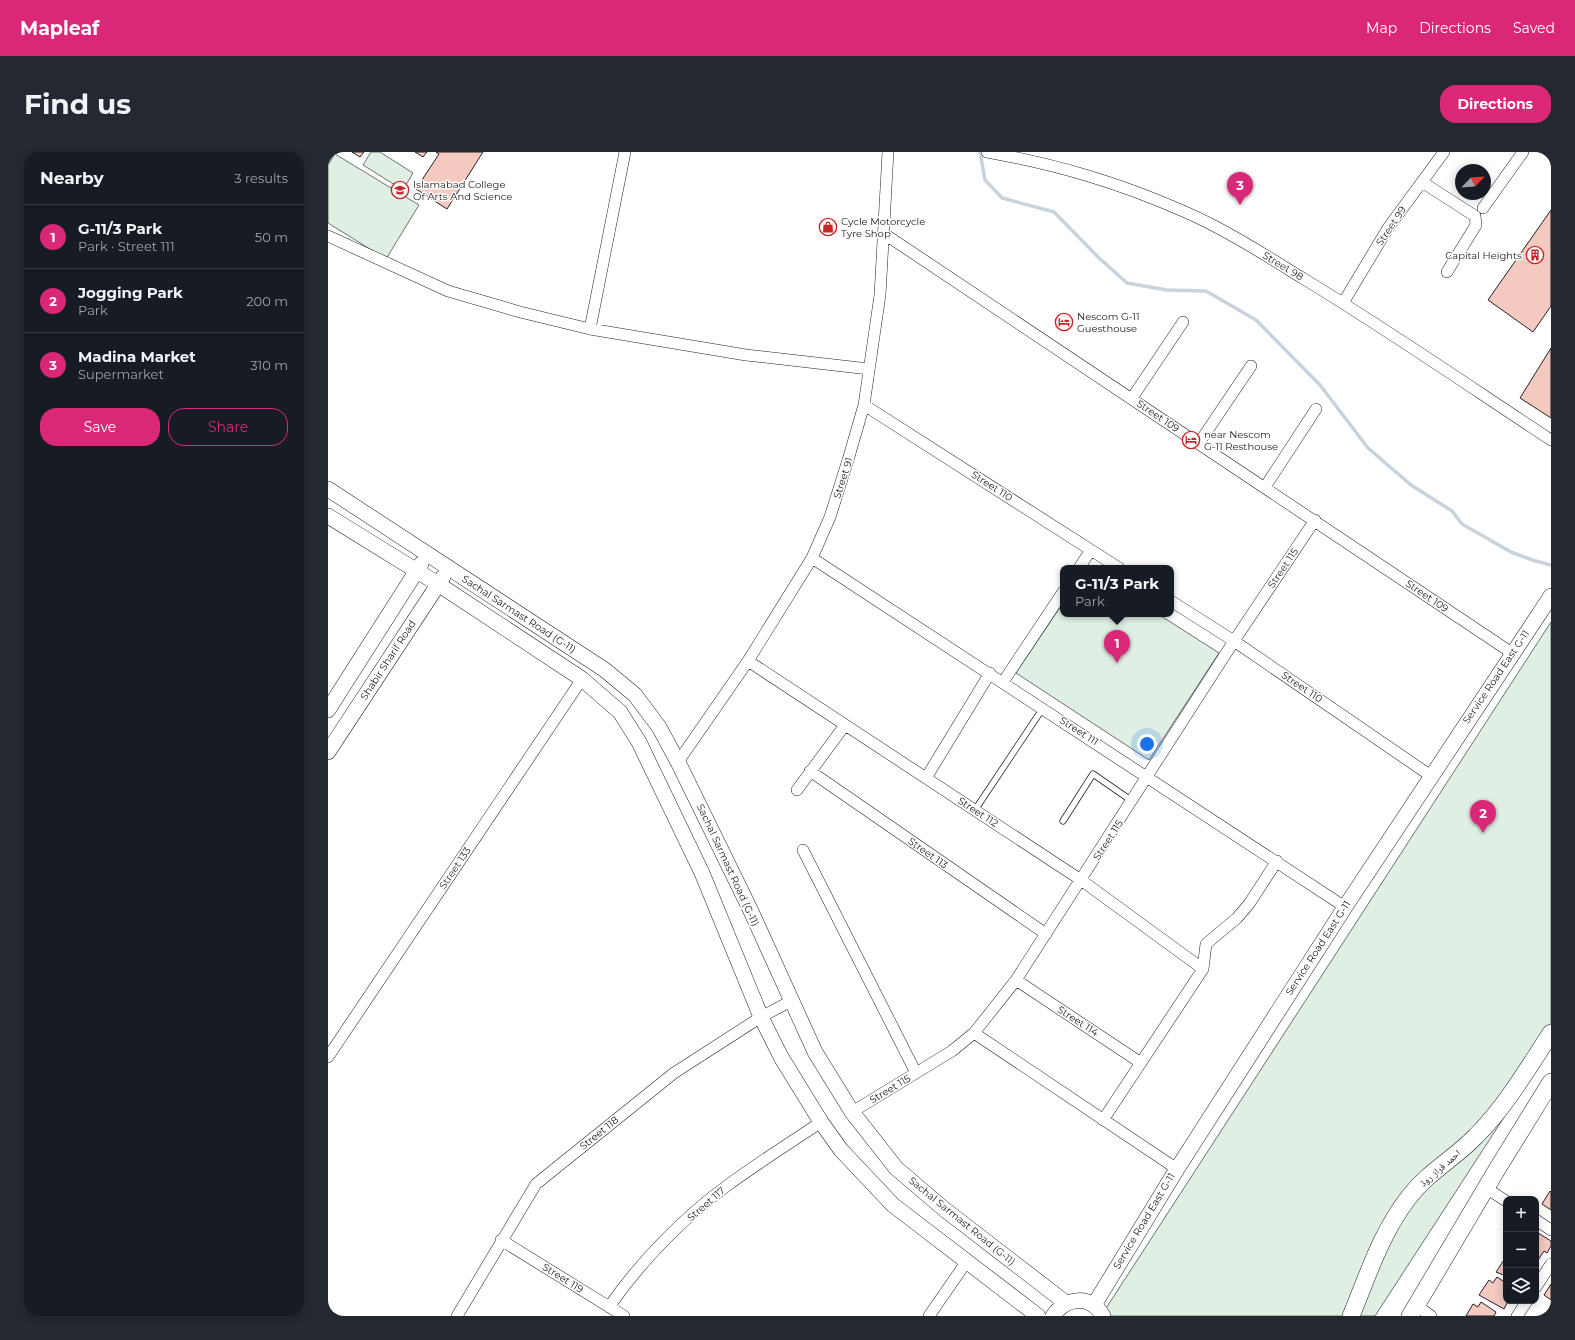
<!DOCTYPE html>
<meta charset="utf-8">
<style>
:root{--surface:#171b24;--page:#242831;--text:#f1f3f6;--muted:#9ea1a6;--line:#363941;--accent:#db2777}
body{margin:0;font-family:Montserrat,"Noto Naskh Arabic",sans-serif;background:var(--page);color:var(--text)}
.controls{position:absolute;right:12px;bottom:12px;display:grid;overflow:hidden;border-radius:8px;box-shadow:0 2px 10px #0003}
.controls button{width:36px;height:36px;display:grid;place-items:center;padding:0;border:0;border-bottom:1px solid var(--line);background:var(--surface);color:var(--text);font:20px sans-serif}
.compass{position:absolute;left:1127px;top:12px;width:36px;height:36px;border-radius:50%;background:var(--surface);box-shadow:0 2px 10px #0003;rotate:65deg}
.you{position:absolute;left:819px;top:592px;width:14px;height:14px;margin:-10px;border:3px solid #fff;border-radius:50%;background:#1a73e8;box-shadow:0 0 0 6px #1a73e833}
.badge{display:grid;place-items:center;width:26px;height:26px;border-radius:50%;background:var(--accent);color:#fff;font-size:13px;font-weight:700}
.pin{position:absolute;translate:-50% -33px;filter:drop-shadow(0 1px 2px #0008)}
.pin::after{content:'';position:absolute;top:21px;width:14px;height:12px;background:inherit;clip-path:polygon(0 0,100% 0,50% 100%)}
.popup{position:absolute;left:732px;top:413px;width:114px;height:52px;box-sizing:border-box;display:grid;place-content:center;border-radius:8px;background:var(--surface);filter:drop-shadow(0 1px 3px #0005);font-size:13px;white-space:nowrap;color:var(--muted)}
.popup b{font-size:15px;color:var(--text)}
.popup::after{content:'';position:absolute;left:50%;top:100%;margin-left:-8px;border:8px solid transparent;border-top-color:var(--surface)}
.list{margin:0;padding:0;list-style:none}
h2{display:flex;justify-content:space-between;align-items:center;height:52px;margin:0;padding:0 16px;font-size:17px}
h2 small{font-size:13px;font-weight:400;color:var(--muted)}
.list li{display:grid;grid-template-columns:26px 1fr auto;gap:12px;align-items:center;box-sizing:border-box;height:64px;padding:0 16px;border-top:1px solid var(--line)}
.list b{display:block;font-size:15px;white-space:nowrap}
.list p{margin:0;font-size:13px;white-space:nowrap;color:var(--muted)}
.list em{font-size:13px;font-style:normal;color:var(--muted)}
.actions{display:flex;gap:8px;padding:12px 16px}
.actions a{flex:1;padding:9px 0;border:1px solid var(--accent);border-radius:16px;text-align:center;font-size:14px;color:var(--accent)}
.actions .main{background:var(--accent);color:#fff}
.icon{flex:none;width:22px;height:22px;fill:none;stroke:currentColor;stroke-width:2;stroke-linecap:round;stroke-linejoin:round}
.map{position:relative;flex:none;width:1223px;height:1164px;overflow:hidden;border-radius:16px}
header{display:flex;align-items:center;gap:24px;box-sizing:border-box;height:56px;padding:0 20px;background:var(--accent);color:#fff}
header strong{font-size:19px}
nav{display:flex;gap:22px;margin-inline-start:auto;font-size:14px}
.intro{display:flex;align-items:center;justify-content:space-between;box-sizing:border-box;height:96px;padding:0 24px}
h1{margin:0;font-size:28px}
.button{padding:10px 18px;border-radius:16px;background:var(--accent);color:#fff;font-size:14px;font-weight:700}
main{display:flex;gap:24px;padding:0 24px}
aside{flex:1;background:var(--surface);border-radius:16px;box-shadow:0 2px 10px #0003}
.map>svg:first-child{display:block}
</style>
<header>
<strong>Mapleaf</strong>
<nav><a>Map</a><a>Directions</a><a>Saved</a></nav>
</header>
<div class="intro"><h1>Find us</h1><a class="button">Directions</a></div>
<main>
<aside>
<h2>Nearby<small>3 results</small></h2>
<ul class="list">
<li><span class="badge">1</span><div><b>G-11/3 Park</b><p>Park · Street 111</p></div><em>50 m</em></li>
<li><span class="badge">2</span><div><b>Jogging Park</b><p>Park</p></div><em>200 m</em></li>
<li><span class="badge">3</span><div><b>Madina Market</b><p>Supermarket</p></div><em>310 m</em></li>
</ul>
<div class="actions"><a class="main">Save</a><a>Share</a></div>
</aside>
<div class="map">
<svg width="1223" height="1164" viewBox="0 0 1223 1164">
<rect width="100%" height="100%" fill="#fff"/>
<path fill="#e0efe3" stroke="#6f6f6f" d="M43,0h9l33,21 -10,17 -40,-25z
M7,2l84,51 -33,54 -58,-36v-58z
M735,451v11h95l61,39 -70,107 -133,-87z
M1223,470v423l-176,271h-274z"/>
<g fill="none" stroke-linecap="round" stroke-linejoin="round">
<path stroke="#c7d3dd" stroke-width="3.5" d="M652,0l5,28 17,18 52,14 44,45 29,26 40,7 39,1 50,29 64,65 48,63 43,37 41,26 10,13 49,28 21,8 19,5"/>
</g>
<path fill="#f3c9c0" stroke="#222" d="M24,0h12l-4,5z
M87,0h12l-4,5z
M108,0h47l-36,57 -31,-20 23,-35z
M1223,58v96l-18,26 -45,-32z
M1223,196v70l-31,-20z
M1222,1039l1,1v18l-9,-6z
M1210,1081l13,8v5l-4,7 -3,-2 -6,9 -2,-1v-23z
M1176,1108l2,1v15l-10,-4z
M1169,1125l9,6 -1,15 1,3h2l-4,8 -25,-14 10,-15 4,3z
M1223,1132v16l-7,-5z
M1153,1150l15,10 -2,4h-28l7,-12 5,3z"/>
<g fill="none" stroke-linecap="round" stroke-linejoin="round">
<defs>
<path id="lane" d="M647,658l68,-102
M735,669l30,-47 39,27"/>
<path id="street" d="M659,0c71,13 130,30 196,59 42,18 82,44 121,68 84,51 165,107 247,161
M1094,30l53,34 1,9 -29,47
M1155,56l40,-56
M555,81l629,420
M0,84l120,55 72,21 70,17 156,26 123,14
M1015,151l45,-75 56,-76
M262,177l35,-177
M804,246l51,-76
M536,253l255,163
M871,291l52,-77
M937,335l51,-78
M484,406l533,349
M751,416l12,-18
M843,449l63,40 197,135
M420,509l333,219 122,89
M675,530l60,-90
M350,610l70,-101 64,-103 18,-41 18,-57 16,-55 16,-110 8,-143
M482,619l236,163
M598,626l64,-105
M469,638l48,-65
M475,698l113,223
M688,828l125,83
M646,881l203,136
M0,905l254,-378
M524,960l100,-61 22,-18 42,-53 218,-339 81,-121
M775,968l100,-151 3,-25 31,-26 12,-14 28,-43
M1158,1036l20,13
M1208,1068l15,10
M173,1088l123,76
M1208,1135l15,-23
M1089,1154l14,10
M281,1155c31,-45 75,-90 119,-122 30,-22 62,-42 93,-63
M129,1164l79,-132 138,-111 87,-56 30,-16
M601,1164l38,-55
M1189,1164l10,-15"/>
<path id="secondary" d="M0,337l277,181 30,25 24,32 19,35 72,147 65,143 37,60 44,56 48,41 122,94
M0,364l110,68 144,95 38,33 19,30 63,131 59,144 20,40 40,65 20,28 52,55 145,111
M0,558l93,-146
M0,600l115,-175
M766,1153l83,-136 168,-262 206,-311
M725,1164c13,-19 37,-22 50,0"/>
<path id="primary" d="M1023,1164c17,-41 30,-83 58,-119 19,-25 46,-39 67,-61 30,-30 52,-68 75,-103
M1082,1164l89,-150 52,-84"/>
</defs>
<use href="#lane" stroke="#222" stroke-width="7"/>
<use href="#street" stroke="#222" stroke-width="12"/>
<use href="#secondary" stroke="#222" stroke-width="16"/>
<use href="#primary" stroke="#222" stroke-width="18"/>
<use href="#lane" stroke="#fff" stroke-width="5.5"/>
<use href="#street" stroke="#fff" stroke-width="11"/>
<use href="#secondary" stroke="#fff" stroke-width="15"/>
<use href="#primary" stroke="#fff" stroke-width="17"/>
</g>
<defs>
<symbol id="university-ring" viewBox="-11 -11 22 22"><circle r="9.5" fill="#fff" stroke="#c62828" stroke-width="1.5"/><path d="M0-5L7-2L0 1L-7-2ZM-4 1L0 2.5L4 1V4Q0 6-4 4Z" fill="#c62828"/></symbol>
<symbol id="shop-ring" viewBox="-11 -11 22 22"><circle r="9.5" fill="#fff" stroke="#c62828" stroke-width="1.5"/><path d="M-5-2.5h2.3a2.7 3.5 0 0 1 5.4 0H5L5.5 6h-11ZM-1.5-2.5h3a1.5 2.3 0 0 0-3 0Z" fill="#c62828"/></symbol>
<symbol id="building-ring" viewBox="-11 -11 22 22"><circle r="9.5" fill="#fff" stroke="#c62828" stroke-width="1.5"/><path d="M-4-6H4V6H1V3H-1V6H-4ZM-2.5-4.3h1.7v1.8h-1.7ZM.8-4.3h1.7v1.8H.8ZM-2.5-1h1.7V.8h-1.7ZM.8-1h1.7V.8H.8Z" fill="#c62828"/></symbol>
<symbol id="hotel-ring" viewBox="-11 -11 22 22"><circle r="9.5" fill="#fff" stroke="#c62828" stroke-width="1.5"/><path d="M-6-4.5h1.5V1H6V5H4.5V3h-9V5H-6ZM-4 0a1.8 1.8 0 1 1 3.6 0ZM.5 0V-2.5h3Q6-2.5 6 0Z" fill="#c62828"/></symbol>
</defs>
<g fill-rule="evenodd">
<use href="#university-ring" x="62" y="28" width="20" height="20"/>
<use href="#shop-ring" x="490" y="65" width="20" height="20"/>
<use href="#building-ring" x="1197" y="93" width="20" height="20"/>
<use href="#hotel-ring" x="726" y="160" width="20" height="20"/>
<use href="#hotel-ring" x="853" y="278" width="20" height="20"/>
</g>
<g text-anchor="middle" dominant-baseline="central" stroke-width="3" stroke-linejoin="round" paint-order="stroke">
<g font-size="10" fill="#222" stroke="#fff" text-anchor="start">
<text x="85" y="32">Islamabad College<tspan x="85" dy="12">Of Arts And Science</tspan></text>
<text x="513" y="69">Cycle Motorcycle<tspan x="513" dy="12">Tyre Shop</tspan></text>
<text x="1194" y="103" text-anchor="end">Capital Heights</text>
<text x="749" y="164">Nescom G-11<tspan x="749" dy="12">Guesthouse</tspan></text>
<text x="876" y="282">near Nescom<tspan x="876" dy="12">G-11 Resthouse</tspan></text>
</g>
<g font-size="10" fill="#222" stroke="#fff">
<text transform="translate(1063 74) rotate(-56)">Street 99</text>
<text transform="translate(955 114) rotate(31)">Street 98</text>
<text transform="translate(830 264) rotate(34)">Street 109</text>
<text transform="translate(515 326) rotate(-72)">Street 91</text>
<text transform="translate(664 334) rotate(33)">Street 110</text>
<text transform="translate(955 416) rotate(-56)">Street 115</text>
<text transform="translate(1099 444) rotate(34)">Street 109</text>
<text transform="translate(191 462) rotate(33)">Sachal Sarmast Road (G-11)</text>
<text transform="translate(60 508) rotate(-57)">Shabir Sharif Road</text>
<text transform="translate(1168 525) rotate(-56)">Service Road East G-11</text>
<text transform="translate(974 535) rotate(34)">Street 110</text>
<text transform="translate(751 579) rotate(33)">Street 111</text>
<text transform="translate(650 660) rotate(33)">Street 112</text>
<text transform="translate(780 688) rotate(-57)">Street 115</text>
<text transform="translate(600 701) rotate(35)">Street 113</text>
<text transform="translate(400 713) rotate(65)">Sachal Sarmast Road (G-11)</text>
<text transform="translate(127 716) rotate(-56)">Street 133</text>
<text transform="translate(990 796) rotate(-57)">Service Road East G-11</text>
<text transform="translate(750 869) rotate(33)">Street 114</text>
<text transform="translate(562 937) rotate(-31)">Street 115</text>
<text transform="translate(271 981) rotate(-39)">Street 118</text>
<text transform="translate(1112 1016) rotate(-41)">احمد فراز روڈ</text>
<text transform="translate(378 1052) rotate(-41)">Street 117</text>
<text transform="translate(634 1069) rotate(39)">Sachal Sarmast Road (G-11)</text>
<text transform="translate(816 1069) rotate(-59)">Service Road East G-11</text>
<text transform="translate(235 1126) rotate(32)">Street 119</text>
</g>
</g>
</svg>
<div class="controls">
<button>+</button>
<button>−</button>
<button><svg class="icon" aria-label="layers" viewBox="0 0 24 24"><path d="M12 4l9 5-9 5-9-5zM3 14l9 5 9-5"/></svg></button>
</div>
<svg class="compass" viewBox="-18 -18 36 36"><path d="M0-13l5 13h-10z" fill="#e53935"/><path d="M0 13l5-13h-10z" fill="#9ea1a6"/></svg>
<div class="you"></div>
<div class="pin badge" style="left:789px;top:511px">1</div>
<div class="popup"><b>G-11/3 Park</b>Park</div>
<div class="pin badge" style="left:1155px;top:681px">2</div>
<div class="pin badge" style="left:912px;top:53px">3</div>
</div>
</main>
